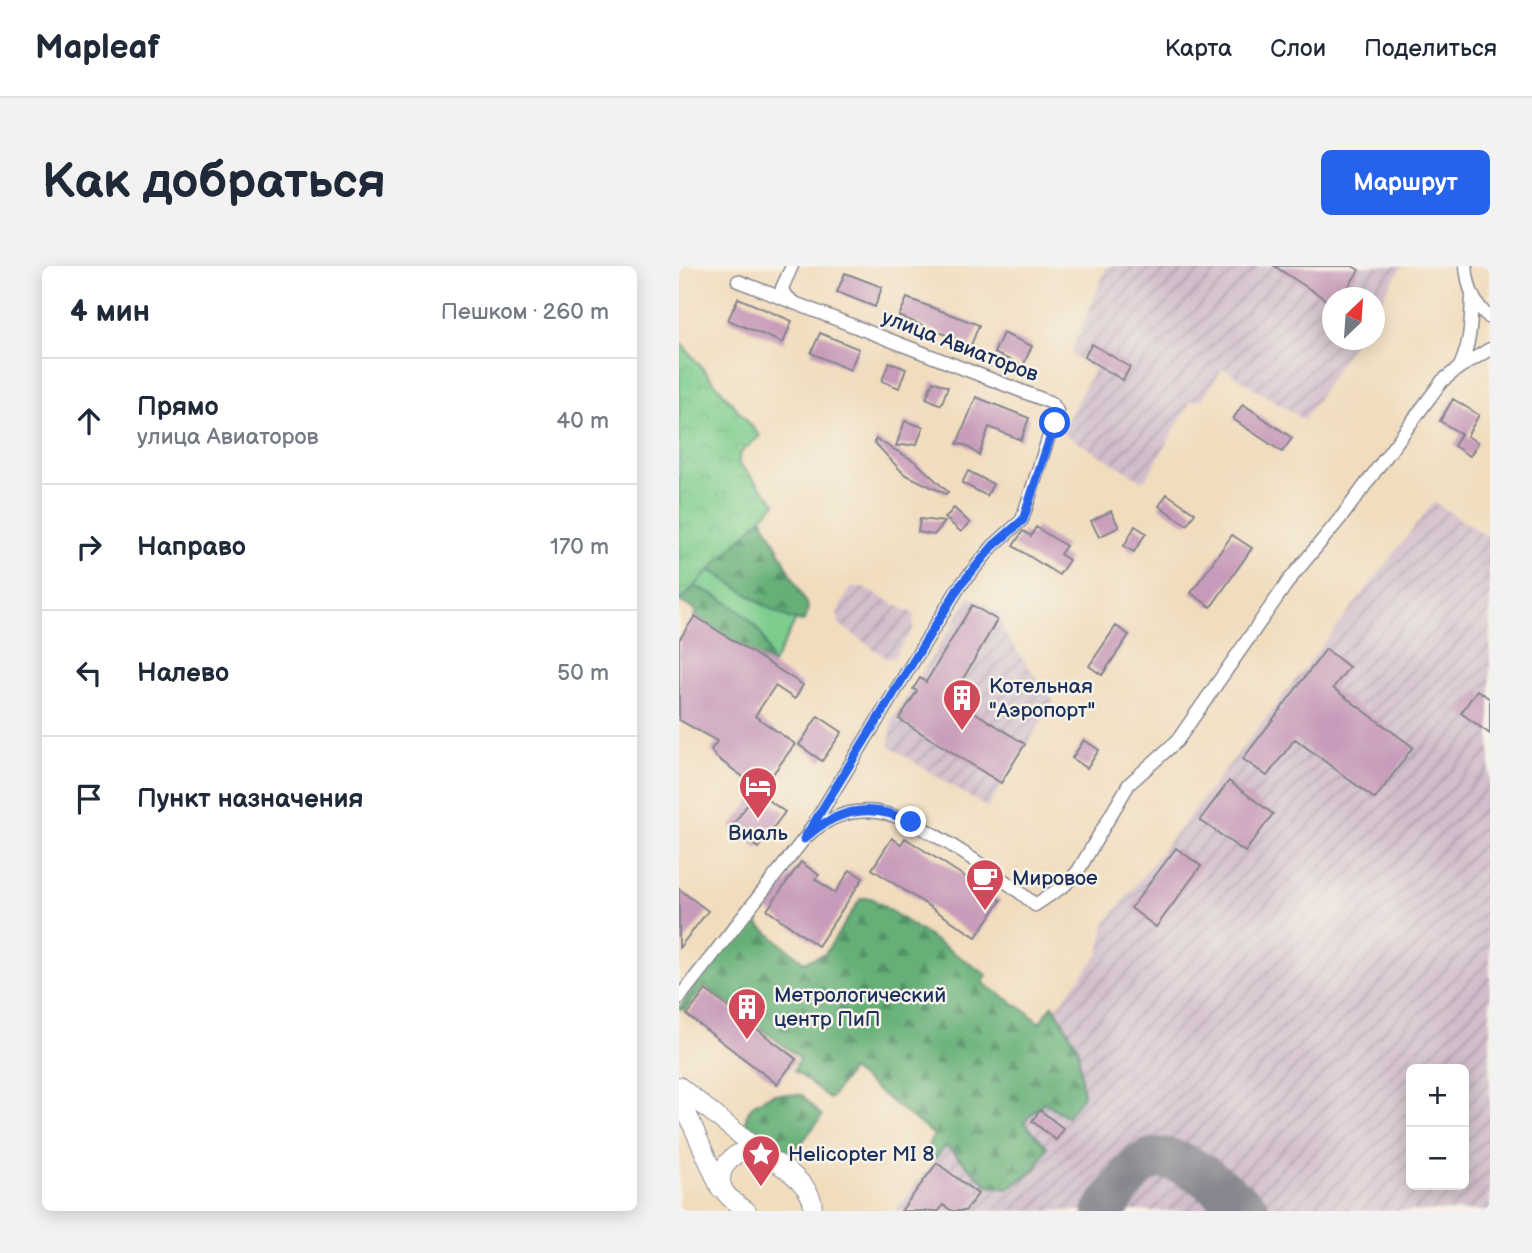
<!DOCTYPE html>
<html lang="ru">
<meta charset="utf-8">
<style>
:root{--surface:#fff;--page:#f2f2f3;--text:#1f2937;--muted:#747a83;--line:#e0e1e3;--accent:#2563eb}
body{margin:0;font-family:"Balsamiq Sans",sans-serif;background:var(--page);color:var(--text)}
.controls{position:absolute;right:21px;bottom:21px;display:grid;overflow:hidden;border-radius:10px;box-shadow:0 4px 18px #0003}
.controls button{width:63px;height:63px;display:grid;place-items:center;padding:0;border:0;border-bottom:2px solid var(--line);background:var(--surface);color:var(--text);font:35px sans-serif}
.compass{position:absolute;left:643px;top:21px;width:63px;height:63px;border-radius:50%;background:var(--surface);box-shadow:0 4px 18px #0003;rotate:25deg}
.stop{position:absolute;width:21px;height:21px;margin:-16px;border:5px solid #2563eb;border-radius:50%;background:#fff}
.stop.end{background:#2563eb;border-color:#fff;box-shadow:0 2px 7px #0008}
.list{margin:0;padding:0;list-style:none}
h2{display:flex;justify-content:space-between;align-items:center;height:91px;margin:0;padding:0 28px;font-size:30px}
h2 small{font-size:23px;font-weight:400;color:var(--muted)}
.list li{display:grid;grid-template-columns:46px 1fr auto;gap:21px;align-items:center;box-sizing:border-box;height:126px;padding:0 28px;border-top:2px solid var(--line)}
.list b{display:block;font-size:26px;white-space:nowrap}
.list p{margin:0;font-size:23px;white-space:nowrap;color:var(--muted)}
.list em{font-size:23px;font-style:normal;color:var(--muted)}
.icon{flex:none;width:38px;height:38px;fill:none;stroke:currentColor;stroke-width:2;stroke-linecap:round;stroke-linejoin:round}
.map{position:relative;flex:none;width:811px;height:945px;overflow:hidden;border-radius:10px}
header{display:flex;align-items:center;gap:42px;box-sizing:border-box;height:98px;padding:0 35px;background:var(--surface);border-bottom:2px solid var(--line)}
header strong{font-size:33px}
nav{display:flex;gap:38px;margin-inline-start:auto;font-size:24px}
.intro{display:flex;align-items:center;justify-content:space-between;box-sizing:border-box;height:168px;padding:0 42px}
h1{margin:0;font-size:49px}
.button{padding:18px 32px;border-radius:10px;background:var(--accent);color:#fff;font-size:24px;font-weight:700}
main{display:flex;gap:42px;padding:0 42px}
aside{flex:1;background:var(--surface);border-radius:10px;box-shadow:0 4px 18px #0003}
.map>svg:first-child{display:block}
</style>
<header>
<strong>Mapleaf</strong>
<nav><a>Карта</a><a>Слои</a><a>Поделиться</a></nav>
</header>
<div class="intro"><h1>Как добраться</h1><a class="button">Маршрут</a></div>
<main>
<aside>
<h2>4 мин<small>Пешком · 260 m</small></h2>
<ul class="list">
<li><svg class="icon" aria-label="ahead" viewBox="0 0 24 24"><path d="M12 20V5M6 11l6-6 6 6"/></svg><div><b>Прямо</b><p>улица Авиаторов</p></div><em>40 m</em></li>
<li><svg class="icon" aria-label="right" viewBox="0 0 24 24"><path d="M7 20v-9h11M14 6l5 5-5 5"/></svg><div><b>Направо</b></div><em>170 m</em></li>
<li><svg class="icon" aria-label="left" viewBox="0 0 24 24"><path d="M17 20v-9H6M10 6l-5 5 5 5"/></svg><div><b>Налево</b></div><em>50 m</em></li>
<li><svg class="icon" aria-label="arrive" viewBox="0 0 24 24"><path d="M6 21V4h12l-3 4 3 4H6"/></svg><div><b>Пункт назначения</b></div></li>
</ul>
</aside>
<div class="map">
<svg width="811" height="945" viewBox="0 0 811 945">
<defs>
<pattern id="industrial-furrows" width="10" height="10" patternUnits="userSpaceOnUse" patternTransform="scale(1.75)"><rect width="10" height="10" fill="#d1bdcb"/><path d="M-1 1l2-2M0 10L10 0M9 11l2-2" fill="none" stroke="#a99aa8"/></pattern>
<pattern id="forest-firs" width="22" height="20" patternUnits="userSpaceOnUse" patternTransform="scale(1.75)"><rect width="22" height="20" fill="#66b078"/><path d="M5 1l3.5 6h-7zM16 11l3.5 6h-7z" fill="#539066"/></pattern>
<pattern id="park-crowns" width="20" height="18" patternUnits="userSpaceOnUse" patternTransform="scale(1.75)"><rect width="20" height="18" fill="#7dcd8d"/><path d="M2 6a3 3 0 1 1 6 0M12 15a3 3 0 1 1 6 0" fill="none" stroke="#6bb07c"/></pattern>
</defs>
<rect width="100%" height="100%" fill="#f7f3e8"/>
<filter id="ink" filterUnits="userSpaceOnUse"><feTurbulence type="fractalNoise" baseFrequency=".0143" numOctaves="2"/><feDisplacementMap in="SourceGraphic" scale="14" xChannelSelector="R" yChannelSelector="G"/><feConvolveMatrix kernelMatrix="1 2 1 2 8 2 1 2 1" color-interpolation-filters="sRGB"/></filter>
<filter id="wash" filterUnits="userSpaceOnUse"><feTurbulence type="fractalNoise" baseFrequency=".00686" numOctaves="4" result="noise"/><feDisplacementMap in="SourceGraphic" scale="28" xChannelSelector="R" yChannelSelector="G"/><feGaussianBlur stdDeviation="1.57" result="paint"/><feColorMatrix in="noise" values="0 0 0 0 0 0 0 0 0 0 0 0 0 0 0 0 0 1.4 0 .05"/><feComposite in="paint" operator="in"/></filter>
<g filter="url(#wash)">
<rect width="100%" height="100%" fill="#f1ddbe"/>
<path fill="url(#industrial-furrows)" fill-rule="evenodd" d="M428,0h295l-27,43v-11h-42v42h22l-51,80 -81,-52 -20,31 -12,2 -44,76 -5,3 -81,-48 33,-63 -23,-15z
M755,236l56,36v673h-595l204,-257 6,-30zM732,803h53v116h-53z
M172,321h10l53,27 -1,15 -20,29h-7l-47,-34 -2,-11z
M291,330l31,19 2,16 51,71 -67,106 -98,-62 3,-25z"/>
<path fill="#7dcd8d" stroke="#4c7e76" stroke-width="2" d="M27,302c32,15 58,38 90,52l-24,46c-3,-10 -6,-23 -11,-32 -14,-22 -44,-40 -68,-48z"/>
<path fill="url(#forest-firs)" stroke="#40706b" stroke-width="2" d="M73,232l56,109 -2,11 -4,4c-32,-7 -66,-39 -96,-54z
M14,320c24,8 54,26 68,48 5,9 8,22 11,32l-77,-50 2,-5 -18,-10v-9z
M182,632h10l116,77 -4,8 44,29 12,11 14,-18 25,42 5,49 -16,21 -23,-15 -20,20 23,25 -12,23 -27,19 -19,-3 -43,-40 -11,13 -10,-8 9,-16 -83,-65 -21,29 -36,-29 6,-12 -95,-72 -20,24 -6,-2 63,-83 13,-3 49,40 21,-8z
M95,828l28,1 20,21 -32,42 -11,-3 -34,-27c1,-23 10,-26 29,-34z"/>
<path fill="url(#park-crowns)" stroke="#4c7e76" stroke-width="2" d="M0,75l81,95 -20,17 -2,10 38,40 -97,99z"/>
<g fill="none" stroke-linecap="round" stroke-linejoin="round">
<path stroke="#86868e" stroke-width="42" d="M425,945c11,-14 21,-31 33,-43 32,-32 87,24 112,43"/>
</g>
<g id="blocks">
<path fill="#c89bba" d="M595,0h78l7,4 -18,28h-8v6z
M166,7l37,14 -7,20 -38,-15z
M59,32l54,23 -9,22 -55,-23z
M228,32l72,27 -8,20 -72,-29z
M141,67l39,16 -9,21 -39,-17z
M324,67l29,13 -9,20 -29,-13z
M413,78l38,23 -7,13 -39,-23z
M210,96l17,7 -7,19 -17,-7z
M254,115l15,6 -7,18 -15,-7z
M297,131l53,21 -8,22 -32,-13 -10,28 -14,-10 -8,-1z
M774,133l26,16 -12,21 11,7 -8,13 -16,-10 7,-12 -21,-13z
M564,138l49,34 -10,14 -49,-33z
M226,155l18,6 -6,17 -21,2z
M197,173l40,23 32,30 -2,2 -42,-20 -30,-32z
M289,205l25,13 -6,12 -25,-13z
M488,228l28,19 -8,12 -28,-19z
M275,242l16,15 -9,9 -16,-14z
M432,245l8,16 -20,10 -8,-16z
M241,253l25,3 -11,13 -16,-3z
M456,260l11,7 -12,19 -10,-6z
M357,261l30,19 -6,8 9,6 -10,15 -46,-29 10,-15 8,5z
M553,269l20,13 -41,59 -20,-14z
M293,339l25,15 -45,78 73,46 -24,39 -102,-64 18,-28 -4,-2 7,-11 6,4z
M16,350l108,69 -8,14 -20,-13 -20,30 40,28 -34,46 -45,-33 -5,-7 6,-9 -38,-21v-80z
M437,360l13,9 -27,40 -13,-9z
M647,383l23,18 -16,21 80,59 -38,52 -80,-60 -28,37 -24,-17z
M798,424l13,9v35l-29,-21z
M139,450l24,16 -20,29 -23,-16z
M405,474l15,10 -12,18 -15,-10z
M550,515l44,33 -28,38 -45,-32z
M78,526l28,20 -27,36 -27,-21z
M213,572l9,6 4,-6 96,62 -25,37 -104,-68z
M497,582l25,18 -45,61 -25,-19z
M122,596l18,13 -4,4 20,14 15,-23 13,8 -45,68 -51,-36z
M0,623l29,22 -29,37z
M27,724l90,69 -19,25 -90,-69z
M361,844l24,19 -8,11 -24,-19z
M258,897l41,31 -13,17h-13l-9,-6 -4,6h-38z"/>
</g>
</g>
<g filter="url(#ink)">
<use href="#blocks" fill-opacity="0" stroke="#86868e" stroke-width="2"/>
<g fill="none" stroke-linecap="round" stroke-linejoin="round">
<defs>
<path id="minor" d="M787,0c2,21 7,38 24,52
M59,15l314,122 5,8 -35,109 -29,26 -34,41 -149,243
M111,33l-6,-5 -2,-6 10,-22
M781,100c11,-23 11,-46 12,-71
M0,732l125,-159c55,-53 107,-20 161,15 24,16 48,31 70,51l30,-20 13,-14 51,-87 48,-43 113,-162 53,-64 99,-134 18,-14 30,-18"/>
<path id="secondary" d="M0,820l83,67
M0,829l41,93
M68,945c-6,-4 -13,-9 -18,-14 -19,-19 -1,-42 19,-48 21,5 71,38 64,62"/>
</defs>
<use href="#minor" stroke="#86868e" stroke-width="15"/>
<use href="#secondary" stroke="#86868e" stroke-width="20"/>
<use href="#minor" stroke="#fff" stroke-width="12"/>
<use href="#secondary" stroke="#fff" stroke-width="18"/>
</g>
</g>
<g fill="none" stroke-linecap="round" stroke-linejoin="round" filter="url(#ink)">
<path stroke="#2563eb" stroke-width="9" d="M232,556c-39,-20 -75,-13 -107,17l155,-252 34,-41 30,-26 32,-97"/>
</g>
<defs>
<symbol id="building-pin" viewBox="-11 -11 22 30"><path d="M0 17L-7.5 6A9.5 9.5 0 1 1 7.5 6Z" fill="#d1495b" stroke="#f7f3e8"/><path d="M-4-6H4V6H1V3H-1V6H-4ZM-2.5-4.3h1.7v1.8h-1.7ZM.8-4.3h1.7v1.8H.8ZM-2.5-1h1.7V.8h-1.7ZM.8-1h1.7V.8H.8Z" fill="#fff"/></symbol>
<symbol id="hotel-pin" viewBox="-11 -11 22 30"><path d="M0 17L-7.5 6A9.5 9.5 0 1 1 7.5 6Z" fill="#d1495b" stroke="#f7f3e8"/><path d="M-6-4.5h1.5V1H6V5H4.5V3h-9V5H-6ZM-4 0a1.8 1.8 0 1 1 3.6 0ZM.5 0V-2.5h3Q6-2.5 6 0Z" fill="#fff"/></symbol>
<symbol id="cafe-pin" viewBox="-11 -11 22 30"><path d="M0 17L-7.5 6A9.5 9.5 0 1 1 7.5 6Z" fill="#d1495b" stroke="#f7f3e8"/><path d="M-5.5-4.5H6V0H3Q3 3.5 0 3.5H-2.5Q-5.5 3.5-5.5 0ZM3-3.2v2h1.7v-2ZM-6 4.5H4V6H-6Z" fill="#fff"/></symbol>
<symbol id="sight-pin" viewBox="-11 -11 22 30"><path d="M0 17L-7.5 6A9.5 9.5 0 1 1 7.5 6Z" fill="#d1495b" stroke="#f7f3e8"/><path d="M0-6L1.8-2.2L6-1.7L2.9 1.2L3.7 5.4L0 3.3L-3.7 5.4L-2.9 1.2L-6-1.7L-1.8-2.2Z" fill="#fff"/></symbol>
</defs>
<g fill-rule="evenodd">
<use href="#building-pin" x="261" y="410" width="44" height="60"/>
<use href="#hotel-pin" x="57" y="498" width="44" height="60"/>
<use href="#cafe-pin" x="284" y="590" width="44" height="60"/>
<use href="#building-pin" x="46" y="719" width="44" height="60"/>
<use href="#sight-pin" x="60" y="866" width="44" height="60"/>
</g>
<g text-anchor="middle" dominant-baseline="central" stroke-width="5" stroke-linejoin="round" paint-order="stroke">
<g font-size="21" fill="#1b2f5e" stroke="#f7f3e8">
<text transform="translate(281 80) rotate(21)">улица Авиаторов</text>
</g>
<g font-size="21" fill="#1b2f5e" stroke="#f7f3e8" text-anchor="start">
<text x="310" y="420">Котельная<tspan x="310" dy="24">"Аэропорт"</tspan></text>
<text x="79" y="567" text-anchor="middle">Виаль</text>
<text x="333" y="612">Мировое</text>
<text x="95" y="729">Метрологический<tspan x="95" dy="24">центр ПиП</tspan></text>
<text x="109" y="888">Helicopter MI 8</text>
</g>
</g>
</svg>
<div class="controls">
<button>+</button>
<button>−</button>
</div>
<svg class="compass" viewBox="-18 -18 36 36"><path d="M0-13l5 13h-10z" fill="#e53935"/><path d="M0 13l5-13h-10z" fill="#747a83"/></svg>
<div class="stop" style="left:376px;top:157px"></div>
<div class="stop end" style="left:232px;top:556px"></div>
</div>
</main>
